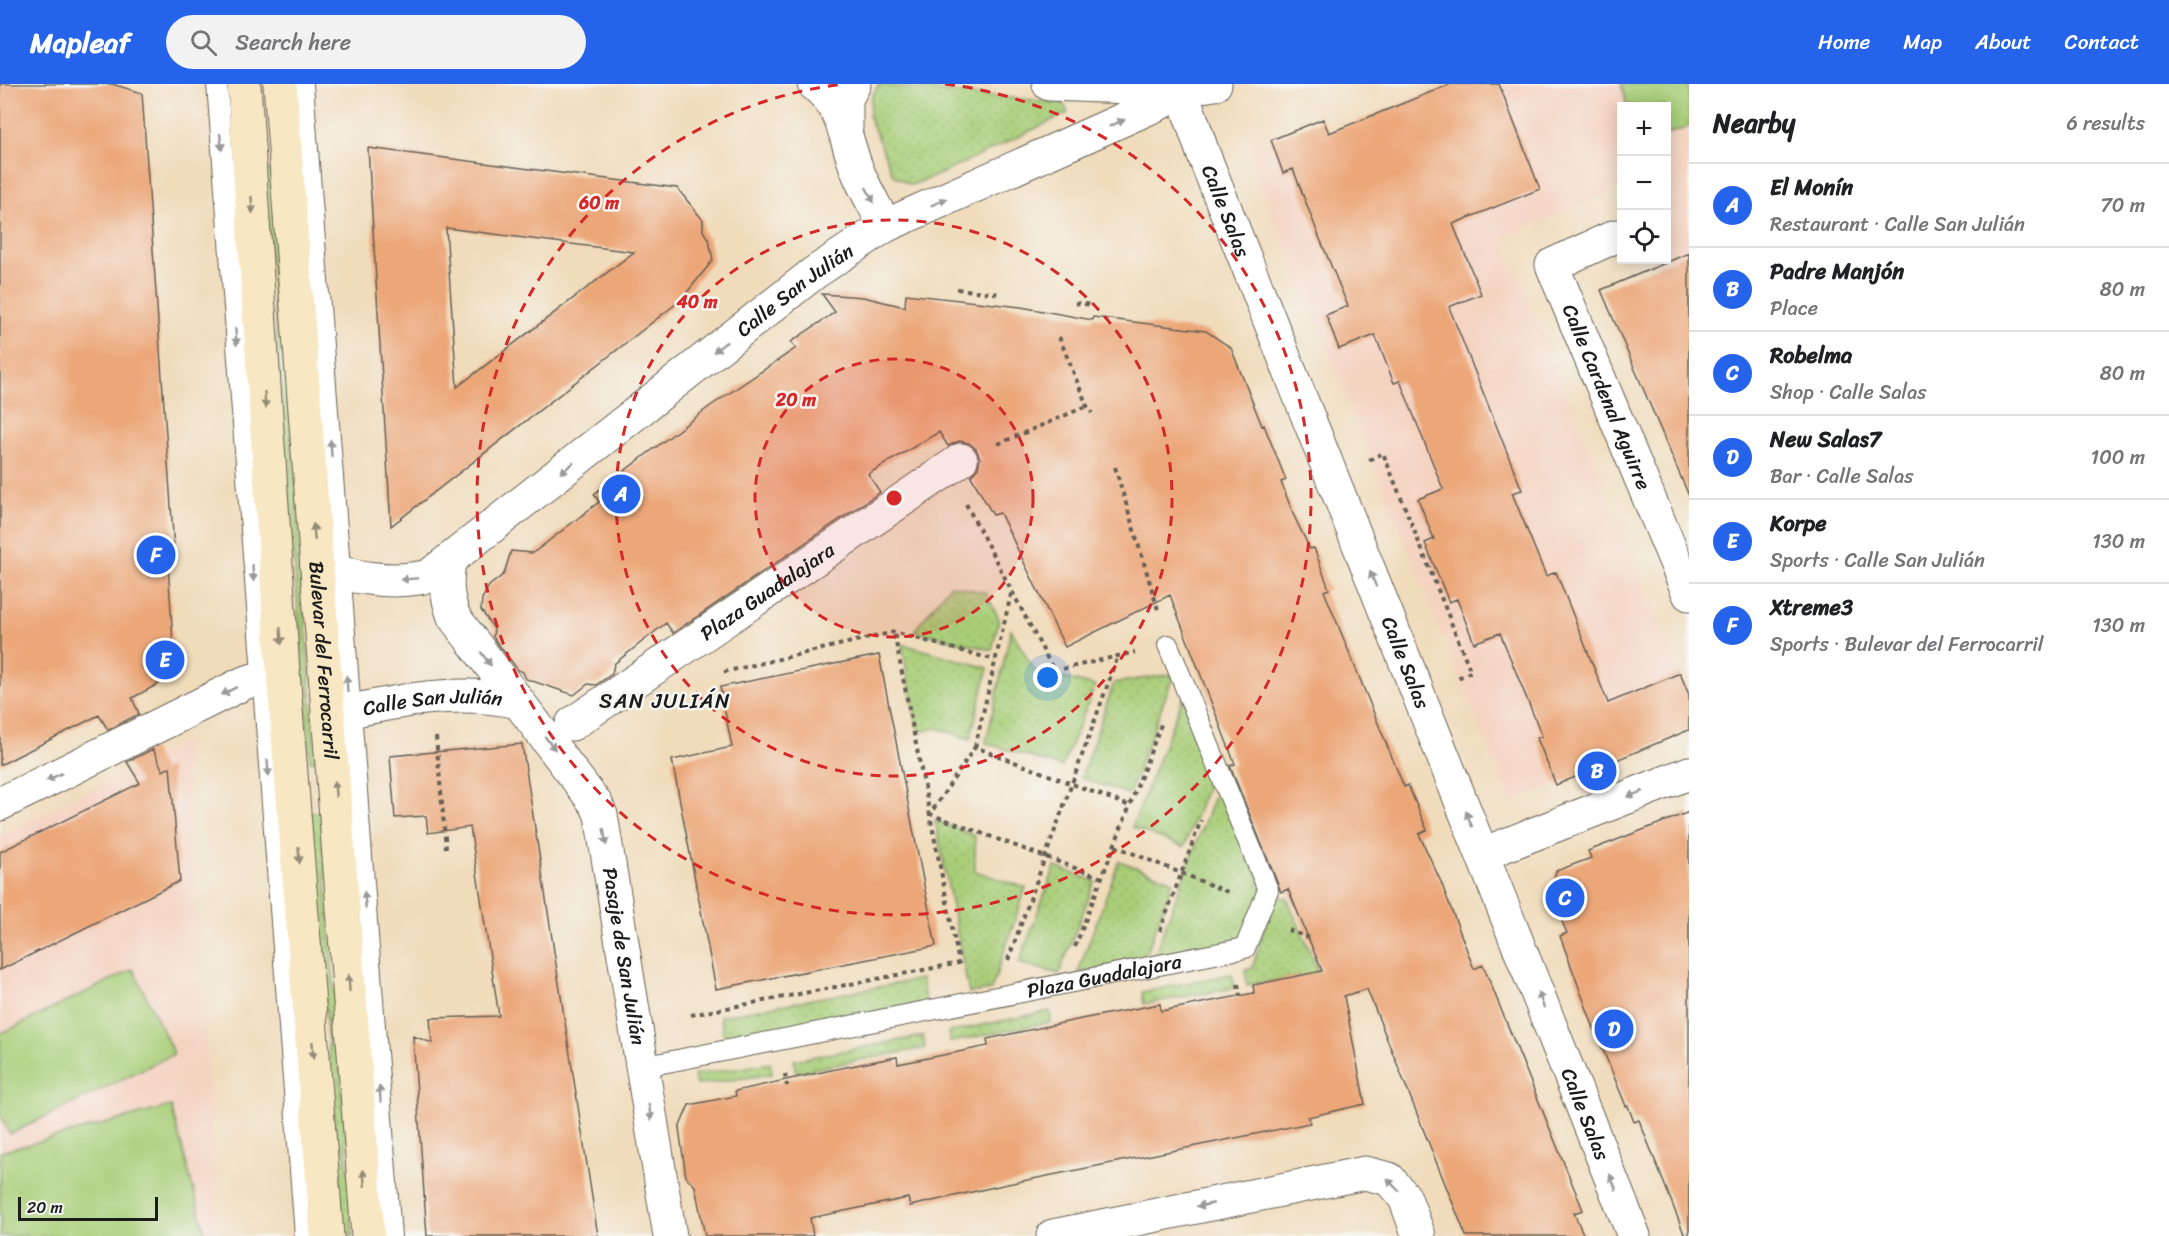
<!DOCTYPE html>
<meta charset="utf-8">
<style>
:root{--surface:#fff;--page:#f2f2f2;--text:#202124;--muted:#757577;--line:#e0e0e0;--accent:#2563eb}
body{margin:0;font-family:Sriracha,sans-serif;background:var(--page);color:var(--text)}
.controls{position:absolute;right:18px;top:18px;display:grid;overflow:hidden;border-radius:0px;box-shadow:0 3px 15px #0003}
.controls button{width:54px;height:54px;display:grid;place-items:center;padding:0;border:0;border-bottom:2px solid var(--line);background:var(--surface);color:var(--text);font:30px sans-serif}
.scale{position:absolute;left:18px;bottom:15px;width:140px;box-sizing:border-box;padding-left:6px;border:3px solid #1c1c1c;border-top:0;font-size:16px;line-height:21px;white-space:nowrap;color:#1c1c1c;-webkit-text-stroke:4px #f6f6f2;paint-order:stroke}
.you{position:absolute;left:1048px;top:594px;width:21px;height:21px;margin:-15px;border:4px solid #fff;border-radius:50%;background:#1a73e8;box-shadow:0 0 0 9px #1a73e833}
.badge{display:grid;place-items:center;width:39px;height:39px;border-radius:50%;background:var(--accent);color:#fff;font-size:20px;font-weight:700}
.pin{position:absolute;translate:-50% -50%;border:3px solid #fff;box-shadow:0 2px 6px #0006}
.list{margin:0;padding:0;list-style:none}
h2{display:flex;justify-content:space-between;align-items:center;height:78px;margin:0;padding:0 24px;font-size:26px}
h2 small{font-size:20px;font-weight:400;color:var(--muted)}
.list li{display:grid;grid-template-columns:39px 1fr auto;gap:18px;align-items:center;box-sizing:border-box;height:84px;padding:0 24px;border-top:2px solid var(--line)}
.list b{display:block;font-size:22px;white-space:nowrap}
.list p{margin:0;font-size:20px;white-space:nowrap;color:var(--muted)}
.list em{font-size:20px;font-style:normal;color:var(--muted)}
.icon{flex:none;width:33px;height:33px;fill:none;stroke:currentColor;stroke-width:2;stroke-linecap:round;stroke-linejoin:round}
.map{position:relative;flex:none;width:1689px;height:1152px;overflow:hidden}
header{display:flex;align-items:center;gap:36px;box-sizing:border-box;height:84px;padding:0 30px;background:var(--accent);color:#fff}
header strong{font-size:28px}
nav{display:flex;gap:33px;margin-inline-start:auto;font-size:21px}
.search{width:420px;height:54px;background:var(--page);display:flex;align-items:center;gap:15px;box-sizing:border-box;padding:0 21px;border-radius:33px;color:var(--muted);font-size:22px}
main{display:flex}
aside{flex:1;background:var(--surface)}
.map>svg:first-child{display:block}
</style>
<header>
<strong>Mapleaf</strong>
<div class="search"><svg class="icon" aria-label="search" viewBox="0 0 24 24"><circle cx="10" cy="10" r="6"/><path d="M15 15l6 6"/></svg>Search here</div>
<nav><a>Home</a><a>Map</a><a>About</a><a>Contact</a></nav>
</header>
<main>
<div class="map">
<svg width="1689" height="1152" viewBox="0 0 1689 1152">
<defs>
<pattern id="garden-dots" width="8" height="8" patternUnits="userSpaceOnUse" patternTransform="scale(1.5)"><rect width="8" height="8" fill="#a9ce78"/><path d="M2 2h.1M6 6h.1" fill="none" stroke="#91b067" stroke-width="1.8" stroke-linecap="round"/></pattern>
</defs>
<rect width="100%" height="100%" fill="#f6f6f2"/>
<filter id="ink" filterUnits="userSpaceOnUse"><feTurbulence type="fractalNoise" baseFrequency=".0167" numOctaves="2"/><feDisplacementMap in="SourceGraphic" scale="12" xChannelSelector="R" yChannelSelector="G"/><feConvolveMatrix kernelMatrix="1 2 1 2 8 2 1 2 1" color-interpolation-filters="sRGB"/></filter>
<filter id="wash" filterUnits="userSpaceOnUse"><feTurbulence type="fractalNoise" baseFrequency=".008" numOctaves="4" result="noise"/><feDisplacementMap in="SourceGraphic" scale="24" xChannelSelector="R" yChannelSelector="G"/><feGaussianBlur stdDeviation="1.35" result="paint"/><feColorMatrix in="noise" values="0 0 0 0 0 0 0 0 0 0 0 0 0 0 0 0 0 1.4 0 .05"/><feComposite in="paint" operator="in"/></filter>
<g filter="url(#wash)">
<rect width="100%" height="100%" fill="#f0dcbb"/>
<path fill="#f5d3c1" d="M1451,0h238v169l-29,13 -3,-6h9v-154h-44l-1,81 -118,51 186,457v35l-179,73 -264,-653 26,-9 -3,-7 9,-4 3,6 42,-17 6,14z
M185,657l34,495h-219v-401z"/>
<path fill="#a9ce78" stroke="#62754a" stroke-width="1.5" d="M1621,0h68v43l-22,7 -1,-28h-39z
M133,885l41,85 -164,80 -10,-20v-80z
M171,1022l35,130h-206v-84z"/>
<path fill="url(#garden-dots)" stroke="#62754a" stroke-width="1.5" d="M878,1l185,18 5,10 -132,63 -25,9 -18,-10 -24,-58 2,-18z
M263,86h9l44,591h-6z
M950,501l36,8 13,26 -7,31 -78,-19z
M1011,545l23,41 61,16 -33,81 -76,-24z
M902,560l86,24 -18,71 -33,-11 -19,4z
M1174,590l-45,120 -48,-16 33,-95z
M1183,613l30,72 -29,78 -52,-20z
M1219,699l45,108 -23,54 -90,19z
M310,728h11l32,424h-10z
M935,736l40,16v35l51,17 -35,102 -22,3z
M1119,777l54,20 -30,82 -65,9z
M1055,783l40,14 -36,93 -40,-11z
M1276,805l6,9h5l32,75 -72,12 -2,-15 7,-1z
M1232,890l3,14 -91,16 -2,-12z
M921,895l5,24 -201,37 -5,-24z
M1050,927l1,11 -101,20 -1,-10z
M923,952l2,12 -129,24 -2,-12z
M770,979l2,11 -76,11 -2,-10z"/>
<g id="blocks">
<path fill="#eca779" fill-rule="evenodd" d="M0,0h112l30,9 33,470 -7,1 7,111 -43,23 7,16 -31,16 -9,-15 -99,50z
M1451,0h48l41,105 -87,35 28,70 -32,13 73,183 -10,3 34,83 10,-4 52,131 72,-30 9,22v35l-133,55 -19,-47 5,-2 -42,-103 -26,10 -17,-44 -8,3 -24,-59 9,-4 -16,-40 25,-10 -43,-108 -6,2 -19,-48 -36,14 -13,-34 22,-9 -28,-67 -27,-70 -10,4 -12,-33 52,-21 6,14z
M368,64l309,40 26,32v11l6,9 4,20 -32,40 -290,226zM446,144l188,24 -177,135z
M1689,169v243l-88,-206z
M822,210l41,3 42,10 1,-13 115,13 71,13 1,-3 113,14 25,17 31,78 2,-1 22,55 -5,2 13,34 16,33 4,-1 15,41 -5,2 14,34 66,162 4,-2 19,45 -8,4 22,48 33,87 9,-4 100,245 -9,3 10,23h-118l-99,-247 -23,7 21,108 -57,13 2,6 -307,62 -93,21 -2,-8 -98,20 3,18h-108l-10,-50 -9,-9 -7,-49 10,-23 47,-9 -1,-5 101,-22 61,-12 1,7 90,-18 -1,-7 99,-21 74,-14 1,7 93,-18 -1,-8 69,-14 -34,-82 -7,3 -2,-5 -49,-121 5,-2 -65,-169 -105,52 -65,-134 -7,2 -22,-39 7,-8 2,-10 -4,-9 -7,-6 -10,-2 -11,5 -9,-14 -71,42 12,18 -207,141 -7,-10 -52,41 -2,10 -16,11 -8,-1 -14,11 -48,-16 -3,-7 -5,-2 -23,-30 -2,-4 1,-7 -13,-19 1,-11 7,-13 15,-12 7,-23 22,2 66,-51 -5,-8 115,-87 87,-59 -5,-6 44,-30z
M879,571l57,291 -220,43 -44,-229 60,-13 -12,-60z
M522,660l76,492h-171l-14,-200 19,7 -2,-25 69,-2 -29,-189 -42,6 -2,-17 -31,2 -5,-62z
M153,665l10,22 7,-4 10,114 -180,89v-118l140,-69 -13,-21z
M1689,728v424h-4l-46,-116 -5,2 -6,-16h-2l-34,-83 -32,-87 7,-3 -17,-40 6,-22 35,-13 -3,-7z"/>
</g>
</g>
<g filter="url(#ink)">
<use href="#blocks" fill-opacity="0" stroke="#665f54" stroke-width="1.5"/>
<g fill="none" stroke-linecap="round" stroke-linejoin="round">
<defs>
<g id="service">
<path d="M217,0l88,1152"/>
<path d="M303,0c28,384 58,768 88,1152"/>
<path id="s1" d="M642,983l603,-119 23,-58 -100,-245"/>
</g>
<g id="minor">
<path d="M814,0c30,24 30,51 42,83 7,20 20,40 29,59"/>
<path d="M1049,0l132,5 34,-5"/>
<path id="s2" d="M1181,0v5l22,64 431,1083"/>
<path d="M846,44v-29l8,-15"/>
<path id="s3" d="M1616,152l-64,29 137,329"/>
<path id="s4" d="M449,477c-3,23 -3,34 5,56l142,187 5,11 69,421"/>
<path id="s5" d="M317,483c36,10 74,18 112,9l385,-303 71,-47 275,-123 21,-14"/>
<path id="s6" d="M328,632c62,-13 126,-29 190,-14"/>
<path id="s7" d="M572,640l389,-264"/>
<path d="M0,720l244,-121 39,-12"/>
<path d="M1483,770l206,-81"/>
<path d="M1053,1152l312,-63 24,6 16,19 14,38"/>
</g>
<g id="secondary">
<path d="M244,0l39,587 44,565"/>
<path id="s8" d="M280,0l88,1152"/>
</g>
</defs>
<use href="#service" stroke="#665f54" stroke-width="22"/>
<use href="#minor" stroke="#665f54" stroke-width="35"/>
<use href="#secondary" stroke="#665f54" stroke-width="35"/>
<path stroke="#665f54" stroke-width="4" stroke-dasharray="4.5 4.5" stroke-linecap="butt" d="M957,205l44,5
M1075,219l18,2
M1059,253l28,69 5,7
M998,360l89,-38
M1369,376l14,-7 88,219 -16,7
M1115,383l44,146
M966,420l88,167 81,-19
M724,588l170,-40 101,28
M436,653l10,111
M975,663l37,-157
M1115,762l115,47
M1102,794l-172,-64 45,-67 155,59
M1288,846l25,9
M1160,847l41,-111
M1075,863l87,-225
M1008,876l110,-304
M1238,900l2,11
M691,931l268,-52 -65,-331
M785,990l2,12"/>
<use href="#service" stroke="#fff" stroke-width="20"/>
<use href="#minor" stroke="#fff" stroke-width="33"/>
<use href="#secondary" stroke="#f8e7c3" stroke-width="33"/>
</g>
<defs><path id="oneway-solid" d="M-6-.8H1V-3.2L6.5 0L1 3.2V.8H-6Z" transform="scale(1.5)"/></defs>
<g fill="#999">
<use href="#oneway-solid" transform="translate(1117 39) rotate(-24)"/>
<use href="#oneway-solid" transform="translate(221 58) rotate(84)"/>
<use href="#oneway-solid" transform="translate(870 111) rotate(63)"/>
<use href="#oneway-solid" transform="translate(939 118) rotate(-24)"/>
<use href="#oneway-solid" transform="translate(236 253) rotate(86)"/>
<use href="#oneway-solid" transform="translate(720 263) rotate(142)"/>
<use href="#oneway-solid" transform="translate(331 364) rotate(-94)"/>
<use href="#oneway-solid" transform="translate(567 384) rotate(142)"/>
<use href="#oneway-solid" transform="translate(253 489) rotate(86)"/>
<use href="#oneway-solid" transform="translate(409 495) rotate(175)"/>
<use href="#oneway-solid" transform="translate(1373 495) rotate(-112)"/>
<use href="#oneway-solid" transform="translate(486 575) rotate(53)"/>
<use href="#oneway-solid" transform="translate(347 600) rotate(-94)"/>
<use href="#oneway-solid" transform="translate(229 607) rotate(153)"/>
<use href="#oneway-solid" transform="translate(550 659) rotate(52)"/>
<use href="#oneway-solid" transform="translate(268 684) rotate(86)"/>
<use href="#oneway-solid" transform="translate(54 693) rotate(154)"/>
<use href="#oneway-solid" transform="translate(1635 710) rotate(159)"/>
<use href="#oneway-solid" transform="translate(1469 735) rotate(-112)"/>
<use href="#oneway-solid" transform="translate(605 753) rotate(81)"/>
<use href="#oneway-solid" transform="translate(365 816) rotate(-95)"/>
<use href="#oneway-solid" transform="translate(1541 916) rotate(-112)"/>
<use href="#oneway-solid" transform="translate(380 1010) rotate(-95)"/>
<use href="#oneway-solid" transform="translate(650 1028) rotate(81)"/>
<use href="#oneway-solid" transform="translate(1613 1098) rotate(-112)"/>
<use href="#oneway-solid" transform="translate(1393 1101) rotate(-134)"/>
<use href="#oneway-solid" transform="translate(1205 1121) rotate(169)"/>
</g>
<g fill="#958c78">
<use href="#oneway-solid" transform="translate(252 121) rotate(86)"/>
<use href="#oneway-solid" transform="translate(265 316) rotate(86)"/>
<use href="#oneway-solid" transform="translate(314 448) rotate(-95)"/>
<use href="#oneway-solid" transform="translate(281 552) rotate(86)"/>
<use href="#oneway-solid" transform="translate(335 705) rotate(-95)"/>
<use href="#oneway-solid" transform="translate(299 771) rotate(86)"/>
<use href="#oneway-solid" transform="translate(349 899) rotate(-94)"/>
<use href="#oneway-solid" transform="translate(313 966) rotate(86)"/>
<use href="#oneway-solid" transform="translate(364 1094) rotate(-95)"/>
</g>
</g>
<circle cx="894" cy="414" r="139" fill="#d62828" fill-opacity=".12"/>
<g fill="none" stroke="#d62828" stroke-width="3" stroke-dasharray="10 8">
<circle cx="894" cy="414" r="139"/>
<circle cx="894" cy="414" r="278"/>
<path d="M945 0A417 417 0 1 1 843 0"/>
</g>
<g text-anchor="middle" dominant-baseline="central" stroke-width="5" stroke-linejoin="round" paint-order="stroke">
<g font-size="20" fill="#1c1c1c" stroke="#f6f6f2">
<text stroke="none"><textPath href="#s2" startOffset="135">Calle Salas</textPath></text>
<text stroke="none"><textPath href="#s5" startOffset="578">Calle San Julián</textPath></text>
<text stroke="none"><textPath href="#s3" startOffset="213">Calle Cardenal Aguirre</textPath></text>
<text stroke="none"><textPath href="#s7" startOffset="236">Plaza Guadalajara</textPath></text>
<text stroke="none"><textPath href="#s8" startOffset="578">Bulevar del Ferrocarril</textPath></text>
<text stroke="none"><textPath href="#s2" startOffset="621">Calle Salas</textPath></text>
<text stroke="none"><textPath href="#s6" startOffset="106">Calle San Julián</textPath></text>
<text stroke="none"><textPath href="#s4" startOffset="447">Pasaje de San Julián</textPath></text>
<text stroke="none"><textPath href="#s1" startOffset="471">Plaza Guadalajara</textPath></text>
<text stroke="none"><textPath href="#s2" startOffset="1107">Calle Salas</textPath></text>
</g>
<g font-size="21" letter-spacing="1.5" fill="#1c1c1c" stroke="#f6f6f2">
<text x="665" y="617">SAN JULIÁN</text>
</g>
</g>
<circle cx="894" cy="414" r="9" fill="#d62828" stroke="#f6f6f2" stroke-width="3"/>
<g font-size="18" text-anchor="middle" font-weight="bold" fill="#d62828" stroke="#f6f6f2" stroke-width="5" stroke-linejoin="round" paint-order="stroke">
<text x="599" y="125">60 m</text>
<text x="697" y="224">40 m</text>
<text x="796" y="322">20 m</text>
</g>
</svg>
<div class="controls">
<button>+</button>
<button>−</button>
<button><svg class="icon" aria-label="locate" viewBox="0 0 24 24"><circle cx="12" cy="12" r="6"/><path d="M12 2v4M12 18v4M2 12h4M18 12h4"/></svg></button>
</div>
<div class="scale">20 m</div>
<div class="you"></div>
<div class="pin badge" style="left:621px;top:410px">A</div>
<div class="pin badge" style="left:1597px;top:687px">B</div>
<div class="pin badge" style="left:1565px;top:814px">C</div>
<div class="pin badge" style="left:1614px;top:945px">D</div>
<div class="pin badge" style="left:165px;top:576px">E</div>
<div class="pin badge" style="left:156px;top:471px">F</div>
</div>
<aside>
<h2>Nearby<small>6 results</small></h2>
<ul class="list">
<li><span class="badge">A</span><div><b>El Monín</b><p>Restaurant · Calle San Julián</p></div><em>70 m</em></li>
<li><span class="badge">B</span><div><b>Padre Manjón</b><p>Place</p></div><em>80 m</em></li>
<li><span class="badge">C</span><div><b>Robelma</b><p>Shop · Calle Salas</p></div><em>80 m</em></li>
<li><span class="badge">D</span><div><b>New Salas7</b><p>Bar · Calle Salas</p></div><em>100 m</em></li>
<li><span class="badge">E</span><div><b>Korpe</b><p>Sports · Calle San Julián</p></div><em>130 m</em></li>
<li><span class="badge">F</span><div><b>Xtreme3</b><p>Sports · Bulevar del Ferrocarril</p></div><em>130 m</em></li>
</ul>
</aside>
</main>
